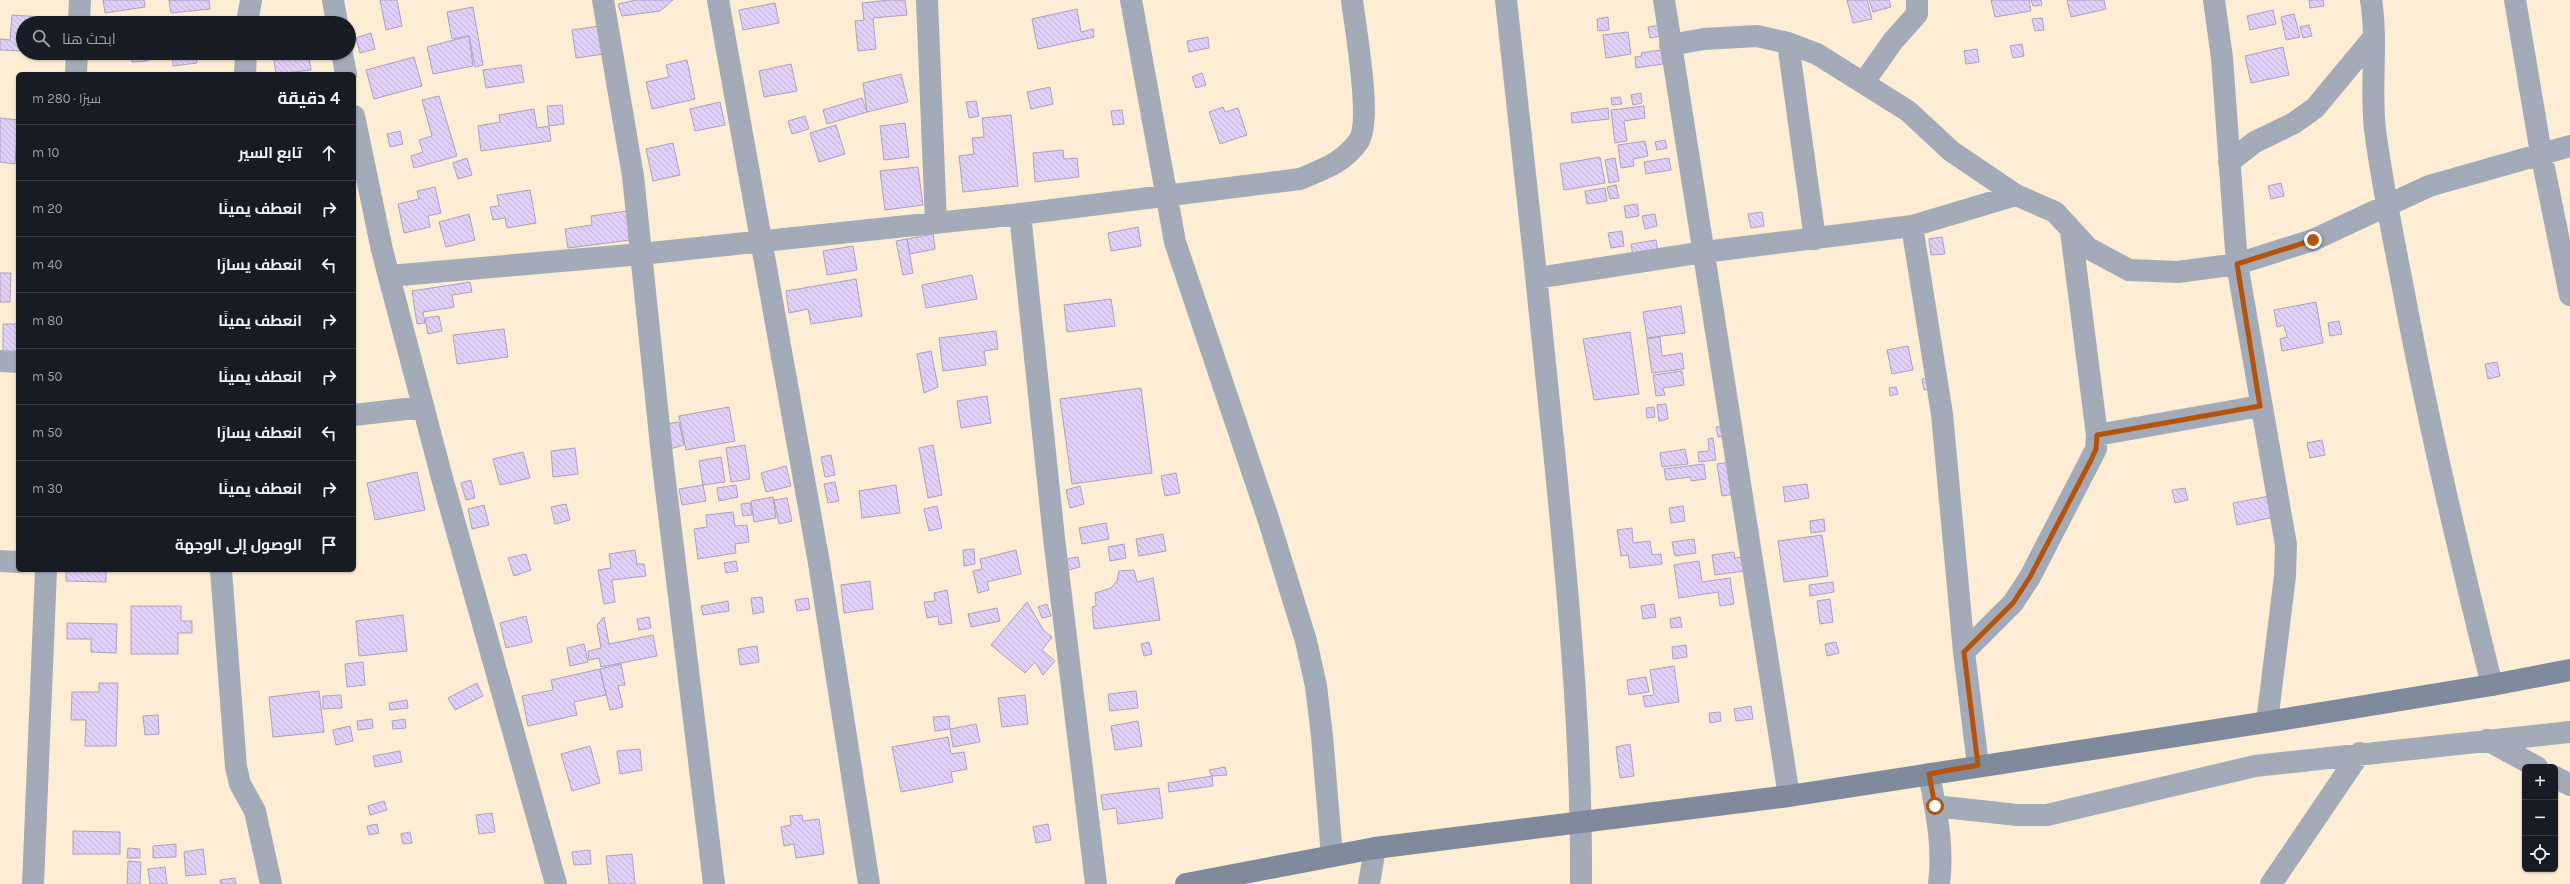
<!DOCTYPE html>
<html lang="ar">
<meta charset="utf-8">
<style>
:root{--surface:#171b24;--page:#20242c;--text:#f1f3f6;--muted:#9ea1a6;--line:#363941}
body{margin:0;font-family:Karla,Cairo,sans-serif;background:var(--page);color:var(--text);direction:rtl}
.controls{position:absolute;right:12px;bottom:12px;display:grid;overflow:hidden;border-radius:6px;box-shadow:0 1px 3px #0004}
.controls button{width:36px;height:36px;display:grid;place-items:center;padding:0;border:0;border-bottom:1px solid var(--line);background:var(--surface);color:var(--text);font:20px sans-serif}
.stop{position:absolute;width:12px;height:12px;margin:-9px;border:3px solid #b45309;border-radius:50%;background:#fff}
.stop.end{background:#b45309;border-color:#fff;box-shadow:0 1px 4px #0008}
.list{margin:0;padding:0;list-style:none}
h2{display:flex;justify-content:space-between;align-items:center;height:52px;margin:0;padding:0 16px;font-size:17px}
h2 small{font-size:13px;font-weight:400;color:var(--muted)}
.list li{display:grid;grid-template-columns:26px 1fr auto;gap:12px;align-items:center;box-sizing:border-box;height:56px;padding:0 16px;border-top:1px solid var(--line)}
.list b{display:block;font-size:15px;white-space:nowrap}
.list em{font-size:13px;font-style:normal;color:var(--muted)}
.icon{flex:none;width:22px;height:22px;fill:none;stroke:currentColor;stroke-width:2;stroke-linecap:round;stroke-linejoin:round}
.map{position:relative;flex:none;width:2570px;height:884px;overflow:hidden;direction:ltr}
.search{position:absolute;background:var(--surface);box-shadow:0 1px 3px #0004;left:16px;top:16px;width:340px;height:44px;display:flex;align-items:center;gap:10px;box-sizing:border-box;padding:0 14px;border-radius:22px;color:var(--muted);font-size:15px}
.panel{position:absolute;background:var(--surface);box-shadow:0 1px 3px #0004;left:16px;top:72px;width:340px;height:500px;border-radius:6px;direction:rtl}
.map>svg:first-child{display:block}
</style>
<div class="map">
<svg width="2570" height="884" viewBox="0 0 2570 884">
<defs>
<pattern id="building-back-hatch" width="6" height="6" patternUnits="userSpaceOnUse"><rect width="6" height="6" fill="#e1d1f9"/><path d="M-1 5l2 2M0 0l6 6M5-1l2 2" fill="none" stroke="#c0b2d4"/></pattern>
</defs>
<rect width="100%" height="100%" fill="#fdedd4"/>
<path fill="url(#building-back-hatch)" stroke="#ada0bf" d="M103,0h41l1,7 -40,6z
M169,0h40l1,9 -39,4z
M380,0h17l5,26 -16,4z
M636,0h37l-13,11 -38,5 -4,-12z
M889,0h16l2,15 -34,3 3,31 -18,2 -3,-30 9,-1 -2,-17z
M1847,0h20l5,19 -19,4z
M1869,0h20l2,7 -18,5z
M1991,0h38l2,11 -36,6z
M2031,0h10l1,5 -9,1z
M2067,0h37l2,9 -35,8z
M2309,0h14l1,6 -14,2z
M775,3l4,20 -36,7 -4,-20z
M473,7l10,58 -8,2 -6,-31 -17,3 -5,-27z
M1077,9l4,23 12,-3 1,8 -56,12 -6,-30z
M2273,10l3,14 -26,6 -3,-14z
M2294,14l6,23 -14,3 -5,-23z
M12,15l30,2 -1,6h-18v28l-23,-1v-11l10,1z
M1608,17l1,13 -11,1 -1,-12z
M2042,18l2,12 -9,1 -3,-12z
M1662,25l1,11 -13,2 -2,-11z
M2309,25l3,11 -9,2 -3,-11z
M599,26l5,28 -28,4 -4,-28z
M1628,32l3,22 -25,4 -3,-23z
M371,33l4,16 -15,4 -4,-15z
M469,36l4,30 -40,8 -6,-27z
M1208,37l1,11 -20,4 -2,-11z
M2022,44l2,12 -11,2 -3,-12z
M2283,47l6,28 -38,8 -6,-27z
M1977,49l2,13 -13,2 -2,-13z
M1661,50l2,14 -27,4 -1,-11 7,-1 -1,-3z
M131,53h16l1,8 -16,1z
M172,53h23l2,10 -24,3z
M273,53h35l3,17 -35,4z
M414,57l8,29 -48,13 -8,-29z
M687,60l8,39 -43,10 -6,-27 23,-5 -3,-12z
M791,64l6,27 -33,6 -5,-26z
M521,65l3,17 -38,6 -3,-18z
M1202,73l4,12 -10,3 -4,-11z
M901,74l7,28 -41,10 -4,-29z
M1050,87l3,17 -22,5 -4,-17z
M1641,93l1,10 -9,2 -2,-10z
M439,96l18,60 -43,12 -3,-12 12,-4 -4,-12 13,-4 -10,-36z
M1620,97l2,7 -10,1 -1,-7z
M862,98l5,14 -40,12 -4,-14z
M976,101l3,15 -10,2 -3,-16z
M720,102l5,23 -30,6 -5,-22z
M562,105l2,19 -15,2 -2,-20z
M1644,106l1,12 -21,3 3,20 -12,2 -4,-33z
M1223,107l2,5 13,-4 9,27 -27,9 -11,-32z
M1608,108l1,11 -37,4 -1,-10z
M534,109l3,19 12,-2 2,15 -70,10 -3,-25 22,-4 -1,-7z
M1122,110l2,14 -11,1 -2,-14z
M1011,115l7,71 -55,6 -4,-36 15,-2 -2,-16 12,-1 -2,-19z
M805,116l4,13 -17,5 -4,-13z
M0,118l18,2 -3,44 -15,-2z
M905,123l4,34 -25,3 -4,-34z
M836,125l9,29 -26,8 -9,-29z
M400,131l3,13 -13,3 -3,-13z
M1665,140l2,8 -10,2 -2,-8z
M1645,141l3,15 -15,3 1,7 -13,2 -3,-23z
M673,143l7,32 -27,6 -7,-32z
M1063,150l1,9 13,-1 2,19 -44,5 -2,-29z
M1600,157l5,26 -41,7 -4,-26z
M467,158l5,17 -14,4 -5,-16z
M1615,158l4,23 -10,2 -4,-23z
M1669,158l2,12 -25,4 -2,-12z
M918,167l5,38 -38,5 -5,-39z
M2281,183l3,13 -13,3 -3,-13z
M1616,185l3,13 -9,1 -3,-12z
M435,187l6,26 -13,3 2,11 -26,6 -6,-29 21,-5 -2,-8z
M1605,188l2,13 -20,3 -2,-13z
M530,190l6,33 -29,5 -2,-10 -12,2 -3,-13 9,-1 -2,-11z
M1637,204l2,12 -13,2 -2,-12z
M627,211l4,29 -63,8 -3,-19 27,-4 -1,-9z
M1762,212l2,14 -13,2 -3,-14z
M469,214l6,26 -29,7 -7,-25z
M1655,214l2,12 -12,3 -3,-13z
M1138,227l3,19 -30,5 -3,-18z
M1622,231l2,15 -13,2 -3,-15z
M933,234l2,15 -25,5 -3,-15z
M1942,237l3,17 -14,1 -2,-16z
M907,239l6,34 -10,2 -7,-34z
M1656,240l2,12 -25,4 -2,-12z
M853,246l4,24 -30,5 -4,-24z
M0,273h11l-1,29h-10z
M972,275l5,24 -51,9 -4,-23z
M856,279l6,37 -51,8 -3,-15 -19,4 -3,-22z
M470,282l2,10 -20,3 2,12 -31,5 2,11 -8,1 -5,-33z
M1111,299l4,27 -48,6 -3,-27z
M2316,302l7,41 -41,8 -2,-12 7,-2 -3,-12 -7,2 -3,-17z
M1681,306l4,27 -38,5 -4,-26z
M439,316l3,15 -14,3 -3,-16z
M2339,321l3,13 -12,2 -2,-13z
M3,324h15v30h-15z
M504,329l4,28 -51,7 -4,-29z
M996,331l2,18 -14,2 2,14 -43,6 -4,-33z
M1630,332l9,62 -45,6 -11,-61z
M1660,337l2,19 20,-3 2,16 -32,4 -5,-34z
M1908,346l5,24 -21,4 -5,-24z
M931,351l7,36 -14,6 -7,-39z
M2497,362l3,14 -12,3 -3,-15z
M1682,371l2,14 -21,3 2,7 -9,1 -3,-21z
M1928,378l9,9 -13,3 -2,-11z
M1896,387l2,7 -8,2 -1,-8z
M1141,388l11,85 -80,11 -12,-85z
M987,396l4,27 -30,5 -4,-27z
M1666,404l2,15 -9,2 -2,-16z
M729,407l6,34 -49,9 -7,-34z
M1654,407l1,10 -8,1 -1,-10z
M679,422l5,23 -14,4 -4,-25z
M1724,426l1,10 -7,1 -2,-10z
M1713,438l3,22 -17,2 -1,-10 11,-1 -1,-12z
M2322,440l3,15 -15,3 -3,-15z
M745,445l5,34 -19,3 -5,-34z
M933,445l9,50 -14,3 -9,-50z
M575,448l3,26 -25,3 -2,-26z
M1685,449l3,15 -26,3 -2,-14z
M523,452l7,26 -30,7 -7,-26z
M831,455l4,20 -10,2 -4,-20z
M721,457l4,25 -22,3 -4,-24z
M1730,462l5,32 -13,2 -5,-32z
M1704,464l2,15 -15,2v-4l-25,3 -2,-11z
M786,466l5,20 -25,6 -5,-19z
M417,472l8,38 -50,10 -8,-37z
M1176,473l4,20 -15,3 -4,-20z
M471,480l4,18 -9,2 -5,-17z
M835,482l4,19 -11,2 -4,-19z
M1807,484l2,14 -24,4 -2,-15z
M703,485l3,16 -24,4 -3,-16z
M736,485l2,12 -19,4 -2,-13z
M896,485l4,28 -38,5 -3,-27z
M1080,486l4,18 -14,4 -4,-18z
M2185,488l3,12 -13,3 -3,-13z
M2270,496l4,21 -37,8 -4,-22z
M773,497l3,21 -22,4 -3,-21z
M787,498l5,23 -13,3 -5,-24z
M750,503l2,12 -9,1 -2,-12z
M566,504l4,16 -15,4 -4,-17z
M484,505l5,20 -17,4 -4,-20z
M937,506l5,22 -13,3 -5,-22z
M1683,506l2,15 -14,2 -2,-15z
M733,512l2,14 12,-1 2,17 -14,2 1,9 -38,6 -4,-30 13,-2 -1,-12z
M1824,519l1,12 -14,2 -1,-12z
M1106,523l3,16 -27,5 -3,-16z
M1632,528l1,15 17,-2 2,14 9,-1 1,10 -32,4 -2,-13 -7,1 -4,-26z
M1163,534l3,17 -27,5 -3,-17z
M1822,535l6,41 -44,6 -6,-41z
M1694,539l2,14 -21,3 -3,-14z
M1124,544l2,14 -16,3 -2,-14z
M974,549l1,15 -11,2 -1,-16z
M635,550l2,14h7l2,12 -34,4 3,22 -11,2 -6,-34 13,-2 -2,-14z
M1016,550l5,24 -34,8 2,8 -11,3 -5,-22 9,-2 -2,-10z
M1734,552l1,6 7,-1 2,14 -29,4 -3,-20z
M526,554l5,16 -17,6 -6,-18z
M1078,557l2,10 -12,3 -3,-11z
M736,561l2,10 -12,2 -2,-10z
M1699,561l3,21 28,-4 4,26 -14,2 -2,-14 -39,6 -5,-33z
M66,570h40v12l-40,-1z
M1134,570l3,12 16,-4 7,42 -66,9 -2,-22 4,-1 -1,-13 16,-5 6,-7 2,-10z
M870,581l3,28 -29,4 -3,-28z
M1833,582l1,10 -24,4 -1,-11z
M947,590l5,33 -13,2 -1,-9 -11,2 -3,-16 11,-1 -1,-8z
M762,597l2,15 -11,2 -2,-16z
M808,598l2,11 -13,2 -2,-11z
M1830,599l3,23 -13,2 -3,-23z
M728,601l1,10 -26,4 -2,-9z
M1027,602l17,29 8,6 -10,13 13,11 -12,14 -8,-13 -10,11 -34,-28z
M1047,604l4,12 -9,2 -4,-11z
M1654,604l2,13 -13,2 -2,-13z
M131,606h50v15h11v12h-14v21h-47z
M997,608l3,13 -29,6 -3,-13z
M403,615l4,36 -48,5 -3,-35z
M526,616l6,26 -26,6 -6,-25z
M604,617l5,27 44,-9 4,21 -56,11 -2,-9 -10,2 -1,-9 13,-3 -4,-23z
M649,617l2,11 -12,2 -2,-11z
M1680,617l2,10 -11,1 -1,-9z
M67,623l50,1 -1,29 -25,-1v-13h-24z
M1149,642l3,12 -8,2 -3,-12z
M1836,642l3,11 -12,3 -2,-12z
M584,644l4,18 -18,4 -3,-18z
M1686,645l1,12 -14,2 -1,-12z
M757,646l2,16 -19,3 -2,-16z
M363,662l2,23 -18,2 -2,-23z
M621,664l4,21 -7,1 5,21 -13,3 -10,-41z
M1674,666l5,36 -34,5 -2,-11 11,-1 -4,-25z
M600,669l6,26 -32,7 3,13 -49,11 -6,-30 31,-6 -2,-10z
M1646,677l3,15 -20,3 -2,-15z
M99,683h19l-2,63h-31l1,-26h-15l1,-28h27z
M477,683l6,13 -28,14 -7,-12z
M319,691l5,41 -51,5 -4,-40z
M1136,691l2,17 -28,3 -2,-17z
M341,695l1,13 -19,1v-13z
M1025,695l3,29 -26,3 -4,-29z
M407,700l1,8 -18,2 -1,-7z
M1751,706l2,13 -17,2 -2,-12z
M1720,712l1,9 -11,2 -1,-10z
M158,715l1,19 -14,1 -2,-19z
M949,716l1,13 -15,2 -2,-14z
M372,719l1,9 -15,2 -1,-9z
M405,719l1,9 -13,1 -1,-8z
M1138,721l4,25 -27,4 -4,-24z
M976,724l4,18 -27,5 -3,-18z
M350,726l3,15 -17,4 -3,-15z
M948,737l3,17 13,-2 3,17 -16,3 2,10 -52,10 -9,-45z
M1630,744l4,32 -14,2 -4,-31z
M590,746l10,37 -28,8 -11,-37z
M640,749l2,21 -22,4 -3,-23z
M400,751l2,11 -27,5 -2,-11z
M1225,767l2,8 -15,1 -3,-6z
M1212,776l1,10 -44,6 -1,-9z
M1159,788l4,30 -45,6 -2,-16 -13,2 -2,-15z
M384,801l3,9 -17,5 -2,-9z
M492,813l3,19 -16,2 -3,-19z
M802,815l1,6 16,-2 5,35 -28,4 -2,-14 -10,2 -3,-19 10,-2 -1,-9z
M377,824l2,9 -10,2 -2,-9z
M1048,824l3,16 -15,3 -3,-16z
M73,831l47,1v22h-47z
M410,832l2,11 -9,1 -2,-10z
M176,844v13l-23,1v-12z
M128,848l12,1v9h-13z
M203,849l3,25 -20,2 -2,-24z
M590,850l1,14 -17,1 -2,-13z
M632,854l3,30h-26l-3,-28z
M128,861l13,1 -1,22h-13z
M165,867l2,17h-17l-2,-15z
M235,878l1,6h-15l-1,-4z"/>
<g fill="none" stroke-linecap="round" stroke-linejoin="round">
<path stroke="#a4abb8" stroke-width="22" d="M333,0l4,23
M603,0l30,176 30,289 51,419
M718,0l101,563 50,321
M927,0l9,223
M1131,0l44,242 93,276 38,123 10,45 6,50 10,120
M1506,0c17,154 34,307 49,461 14,141 27,282 26,423
M1664,0l125,796
M2214,0l8,58 15,206 49,281 -1,31 -18,146
M2371,0c7,43 -1,86 4,130 7,53 18,106 28,158 25,134 56,266 89,397
M2515,0l26,153 29,142
M79,23l1,-23
M247,23l4,-23
M1788,43l27,196
M1670,45l34,-6 53,-3 31,7 29,11 91,57 43,40 65,44
M342,53l4,21
M76,74l1,-21
M245,74l1,-21
M1864,82l29,-41 24,-27v-14
M354,116l28,134 60,228 114,406
M2229,162l26,-20 39,-19 21,-15 59,-71
M1020,214l34,324 42,346
M1912,226l30,188 22,238 14,113
M389,276l252,-22 379,-40 280,-35c23,-10 43,-16 58,-37 15,-19 -3,-115 -6,-142
M1537,278l167,-26 208,-26 104,-31 39,17 33,36 41,22 49,2 59,-8 76,-24 116,-54 141,-40
M0,361l18,1
M354,415l69,-8
M2097,435l163,-29
M0,561l18,1
M221,570l15,197 4,17 15,27 16,73
M1964,652l49,-49 17,-26 66,-128 1,-14 -26,-204
M2487,740l50,27
M1929,774c7,37 15,72 10,110
M2555,777l15,8
M1935,806l82,9h30l208,-49 315,-34
M33,884l13,-314
M1369,884l6,-36
M2271,884l89,-131"/>
<path stroke="#808a9d" stroke-width="22" d="M1186,884l189,-36 414,-52 478,-74 225,-37 78,-15"/>
</g>
<g fill="none" stroke-linecap="round" stroke-linejoin="round">
<path stroke="#b45309" stroke-width="5" d="M1935,806l-6,-32 49,-9 -14,-113 49,-49 17,-26 61,-117 5,-11 1,-14 163,-29 -23,-142 76,-24"/>
</g>
</svg>
<div class="controls">
<button>+</button>
<button>−</button>
<button><svg class="icon" aria-label="locate" viewBox="0 0 24 24"><circle cx="12" cy="12" r="6"/><path d="M12 2v4M12 18v4M2 12h4M18 12h4"/></svg></button>
</div>
<div class="stop" style="left:1935px;top:806px"></div>
<div class="stop end" style="left:2313px;top:240px"></div>
<div class="search"><svg class="icon" aria-label="search" viewBox="0 0 24 24"><circle cx="10" cy="10" r="6"/><path d="M15 15l6 6"/></svg>ابحث هنا</div>
<section class="panel">
<h2>4 دقيقة<small>سيرًا · 280 m</small></h2>
<ul class="list">
<li><svg class="icon" aria-label="ahead" viewBox="0 0 24 24"><path d="M12 20V5M6 11l6-6 6 6"/></svg><div><b>تابع السير</b></div><em>10 m</em></li>
<li><svg class="icon" aria-label="right" viewBox="0 0 24 24"><path d="M7 20v-9h11M14 6l5 5-5 5"/></svg><div><b>انعطف يمينًا</b></div><em>20 m</em></li>
<li><svg class="icon" aria-label="left" viewBox="0 0 24 24"><path d="M17 20v-9H6M10 6l-5 5 5 5"/></svg><div><b>انعطف يسارًا</b></div><em>40 m</em></li>
<li><svg class="icon" aria-label="right" viewBox="0 0 24 24"><path d="M7 20v-9h11M14 6l5 5-5 5"/></svg><div><b>انعطف يمينًا</b></div><em>80 m</em></li>
<li><svg class="icon" aria-label="right" viewBox="0 0 24 24"><path d="M7 20v-9h11M14 6l5 5-5 5"/></svg><div><b>انعطف يمينًا</b></div><em>50 m</em></li>
<li><svg class="icon" aria-label="left" viewBox="0 0 24 24"><path d="M17 20v-9H6M10 6l-5 5 5 5"/></svg><div><b>انعطف يسارًا</b></div><em>50 m</em></li>
<li><svg class="icon" aria-label="right" viewBox="0 0 24 24"><path d="M7 20v-9h11M14 6l5 5-5 5"/></svg><div><b>انعطف يمينًا</b></div><em>30 m</em></li>
<li><svg class="icon" aria-label="arrive" viewBox="0 0 24 24"><path d="M6 21V4h12l-3 4 3 4H6"/></svg><div><b>الوصول إلى الوجهة</b></div></li>
</ul>
</section>
</div>
